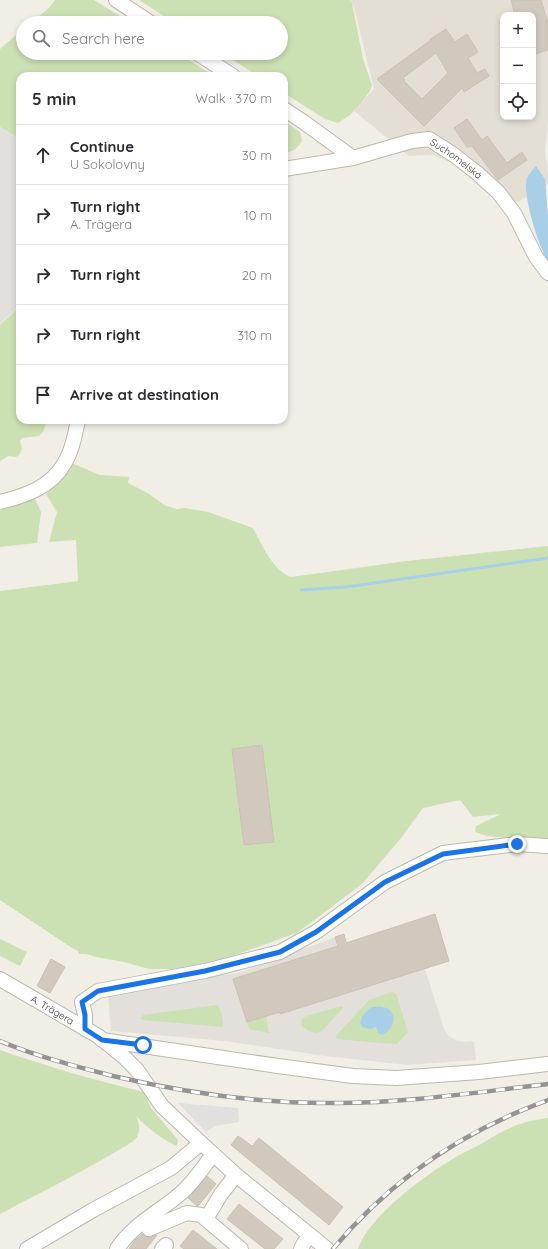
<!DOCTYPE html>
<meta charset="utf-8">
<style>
:root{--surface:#fff;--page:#f2f2f3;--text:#2b2b33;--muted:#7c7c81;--line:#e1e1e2}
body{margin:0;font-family:Quicksand,sans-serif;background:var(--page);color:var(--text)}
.controls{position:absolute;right:12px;top:12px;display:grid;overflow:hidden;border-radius:8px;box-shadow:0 2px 6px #0003}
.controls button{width:36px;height:36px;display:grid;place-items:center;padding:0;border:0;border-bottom:1px solid var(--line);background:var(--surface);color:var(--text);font:20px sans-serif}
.stop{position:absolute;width:12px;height:12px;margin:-9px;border:3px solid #1a73e8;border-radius:50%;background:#fff}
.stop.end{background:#1a73e8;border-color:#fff;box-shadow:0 1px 4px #0008}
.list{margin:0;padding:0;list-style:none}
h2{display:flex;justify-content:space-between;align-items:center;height:52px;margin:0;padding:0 16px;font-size:17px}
h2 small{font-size:13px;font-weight:400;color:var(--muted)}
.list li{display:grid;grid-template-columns:26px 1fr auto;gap:12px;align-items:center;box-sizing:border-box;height:60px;padding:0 16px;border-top:1px solid var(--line)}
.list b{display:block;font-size:15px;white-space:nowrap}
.list p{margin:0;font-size:13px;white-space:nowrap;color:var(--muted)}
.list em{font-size:13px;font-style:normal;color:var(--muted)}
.icon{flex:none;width:22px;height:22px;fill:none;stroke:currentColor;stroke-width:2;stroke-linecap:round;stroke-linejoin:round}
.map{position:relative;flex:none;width:548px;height:1249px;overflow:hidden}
.search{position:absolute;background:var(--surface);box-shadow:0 2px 6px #0003;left:16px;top:16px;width:272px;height:44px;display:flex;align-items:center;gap:10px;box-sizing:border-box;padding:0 14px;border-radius:22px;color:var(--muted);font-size:15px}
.panel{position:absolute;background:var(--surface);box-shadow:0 2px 6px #0003;left:16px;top:72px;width:272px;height:352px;border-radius:12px}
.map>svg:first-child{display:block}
</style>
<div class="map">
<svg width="548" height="1249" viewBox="0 0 548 1249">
<rect width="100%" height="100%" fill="#f1eee6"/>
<path fill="#e4dfd4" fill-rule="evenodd" d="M349,0h199v123l-3,29 3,21v12l-45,25 -5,-8 -37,-35 -28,-12 -24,1 -55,-45 20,-22 -20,-82zM503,15h30v102h-30z"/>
<path fill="#e3dfdb" d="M435,914l14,47 -24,8 19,60 5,7 8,5 6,1 11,-1 2,19 -69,5 -82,-9 -100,-15 -114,-10 -3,-37 63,-13 68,-8 105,-39 3,9z"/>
<path fill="#cce1b3" d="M55,0h39l37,23h-101l19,-15z
M139,0h210l3,3 11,56 9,26 -2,6 -8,11 -12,13 -12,8 -13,-4 -41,-26v-17h-26l-36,-23h59v-30h-106z
M23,29v24h155l36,23h-194v63l-20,-12v-78z
M284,121l16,11 2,9c-5,8 -9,11 -18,12z
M20,306v114h27l-4,12 -4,4 -17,2 -2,3 2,8 -3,6 -3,2 -8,-1 -8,5v-136z
M72,463l28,12 29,2 -1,6 21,11 17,12 11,3 8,-1 23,4 45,16c8,15 21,44 38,49l116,-16 141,-15v295l-61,-5 -12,-4 1,-6 25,-12 -28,3 -13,-17 -37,8 -22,30 -39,46 -65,49 -59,21 -56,15h-33l-25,-7 -28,-5 -10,-3h-7l-1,-3 -6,-3 -72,-48v-309l78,-10 -2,-41 -27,2 8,-30 -11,-18 20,-20z
M34,497l7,15 -4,31 -37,4v-36z
M0,939l27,13 -7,14 -20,-10z
M392,992l3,1 2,3 11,36 -11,12 -18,-1 -42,-4 -1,-3 33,-36z
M217,1005c4,5 7,16 6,22l-80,-7 -3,-2 3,-3z
M341,1006h2v2l-21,23c-7,4 -14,0 -20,-5l-1,-5 3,-4z
M266,1016l3,17 -20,-4 -2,-7z
M0,1050c48,17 95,30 144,42l7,16 27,32 -1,6c-16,-7 -28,-17 -41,-30 3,6 5,14 1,21 -4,6 -14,10 -20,14 -38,23 -78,42 -117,63z
M548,1118v131h-190c11,-33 66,-73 96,-91 8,-5 18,-9 27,-14 9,-5 19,-12 29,-16 12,-6 25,-8 38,-10z"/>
<path fill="#e2e0de" d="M0,127l20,12v166l-20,19z
M178,1103l60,5 1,14 -24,4 -9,6z"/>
<path fill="#a8cee8" d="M536,166l9,13 3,38v45c-9,-15 -26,-67 -21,-84 2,-4 7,-9 9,-12z
M372,1007c3,0 7,-1 10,0 16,2 15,21 0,28l-4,-2 -2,-6 -6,2 -8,-2 -2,-4c2,-8 5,-11 12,-16z"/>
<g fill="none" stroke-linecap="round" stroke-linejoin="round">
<path stroke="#a8cee8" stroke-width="3" d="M301,590l45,-3 202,-29"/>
</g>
<path fill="#d1c9bd" stroke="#cbc1b1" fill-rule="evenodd" d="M511,0h30l7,23v27l-15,5v-40h-18z
M446,29l9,13 12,-8 11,18 -10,6 9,15 8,-4 4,7 -25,16 -2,-4 -38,38 -47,-47 54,-39 -1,-1zM436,53l12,20 -26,26 -18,-18 1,-1 -2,-2z
M467,119l15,21 5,-4 20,27 15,-11 5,8 -29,20 -26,-34 -5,1 -13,-19z
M262,745l12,97 -30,3 -12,-96z
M435,914l14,47 -169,53v-2l-33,10 -14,-43 105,-33 -3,-9 9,-3 2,9z
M51,959l14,8 -15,26 -13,-7z
M238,1136l14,10 7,-8 84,69 -14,18 -98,-80z
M207,1176l9,8 -18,22h-1l-9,-8z
M239,1204l44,35 -9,10h-9l-38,-30z
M193,1230l24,19h-33l-4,-3z
M142,1234l6,3 9,-2 -11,14h-17l6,-9z"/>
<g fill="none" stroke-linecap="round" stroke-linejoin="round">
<defs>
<g id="minor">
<path d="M116,0l35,23"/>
<path d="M197,53l36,23"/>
<path d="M284,109l21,14 48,35"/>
<path id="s1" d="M284,169l69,-11 59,-17 17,-2 25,16 23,18 21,19 16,21 22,44 12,16"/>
<path d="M0,502c25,-6 51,-15 64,-38 8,-13 11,-29 14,-44"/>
<path id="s2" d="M0,979l98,57 26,21 13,13 25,36 39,37 35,32 91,74"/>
<path d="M85,1029v-14l-3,-13 16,-11 107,-20 75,-19 36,-20 69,-50 58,-29 74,-9 31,2"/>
<path d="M102,1040l176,26 75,10 43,2 83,-6 69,-8"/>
<path d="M206,1219l15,-25 15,-19"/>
<path d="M149,1229l38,-16 14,2 40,34"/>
<path d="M27,1249l66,-39 78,-42 30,-25"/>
<path d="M117,1249c15,-24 42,-37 63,-55 13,-11 23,-26 33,-40"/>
<path d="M162,1249l4,-4"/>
<path d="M301,1249l3,-6 6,-7"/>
</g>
</defs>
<use href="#minor" stroke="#beb8ac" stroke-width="16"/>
<use href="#minor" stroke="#fff" stroke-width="14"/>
<defs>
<path id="rail" d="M0,1041c36,15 74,25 113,35 73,17 148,28 224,27 71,0 141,-11 211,-19
M333,1249c58,-70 130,-118 215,-149"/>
</defs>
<use href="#rail" stroke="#949494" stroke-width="4.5"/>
<use href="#rail" stroke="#fff" stroke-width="3" stroke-dasharray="9" stroke-linecap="butt"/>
</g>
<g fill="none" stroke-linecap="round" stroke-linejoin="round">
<path stroke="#1a73e8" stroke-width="5" d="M143,1045l-41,-5 -17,-11v-14l-3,-13 16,-11 107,-20 75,-19 36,-20 69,-50 58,-28 74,-10"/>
</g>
<g text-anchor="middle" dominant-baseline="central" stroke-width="4" stroke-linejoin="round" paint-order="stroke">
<g font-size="10" fill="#433e36" stroke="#fff">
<text stroke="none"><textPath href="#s1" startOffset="182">Suchomelská</textPath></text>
<text stroke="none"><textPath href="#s2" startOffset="61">A. Trägera</textPath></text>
</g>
</g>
</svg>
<div class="controls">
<button>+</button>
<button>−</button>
<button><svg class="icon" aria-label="locate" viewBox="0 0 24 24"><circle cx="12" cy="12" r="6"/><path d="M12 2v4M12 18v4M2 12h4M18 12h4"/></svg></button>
</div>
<div class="stop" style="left:143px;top:1045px"></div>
<div class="stop end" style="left:517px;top:844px"></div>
<div class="search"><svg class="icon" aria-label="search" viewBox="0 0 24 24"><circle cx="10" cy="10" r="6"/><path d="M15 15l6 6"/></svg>Search here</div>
<section class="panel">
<h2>5 min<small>Walk · 370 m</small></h2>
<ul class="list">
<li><svg class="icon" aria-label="ahead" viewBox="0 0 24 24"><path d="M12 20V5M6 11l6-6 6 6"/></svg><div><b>Continue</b><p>U Sokolovny</p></div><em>30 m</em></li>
<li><svg class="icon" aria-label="right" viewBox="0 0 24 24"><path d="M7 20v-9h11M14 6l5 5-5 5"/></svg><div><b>Turn right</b><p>A. Trägera</p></div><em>10 m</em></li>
<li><svg class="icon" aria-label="right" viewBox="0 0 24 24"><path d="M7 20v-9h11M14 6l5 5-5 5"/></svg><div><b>Turn right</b></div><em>20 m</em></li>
<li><svg class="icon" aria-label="right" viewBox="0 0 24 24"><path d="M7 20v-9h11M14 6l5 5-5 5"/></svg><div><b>Turn right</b></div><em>310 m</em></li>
<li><svg class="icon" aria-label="arrive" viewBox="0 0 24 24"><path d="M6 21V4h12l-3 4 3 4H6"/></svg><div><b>Arrive at destination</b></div></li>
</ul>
</section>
</div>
